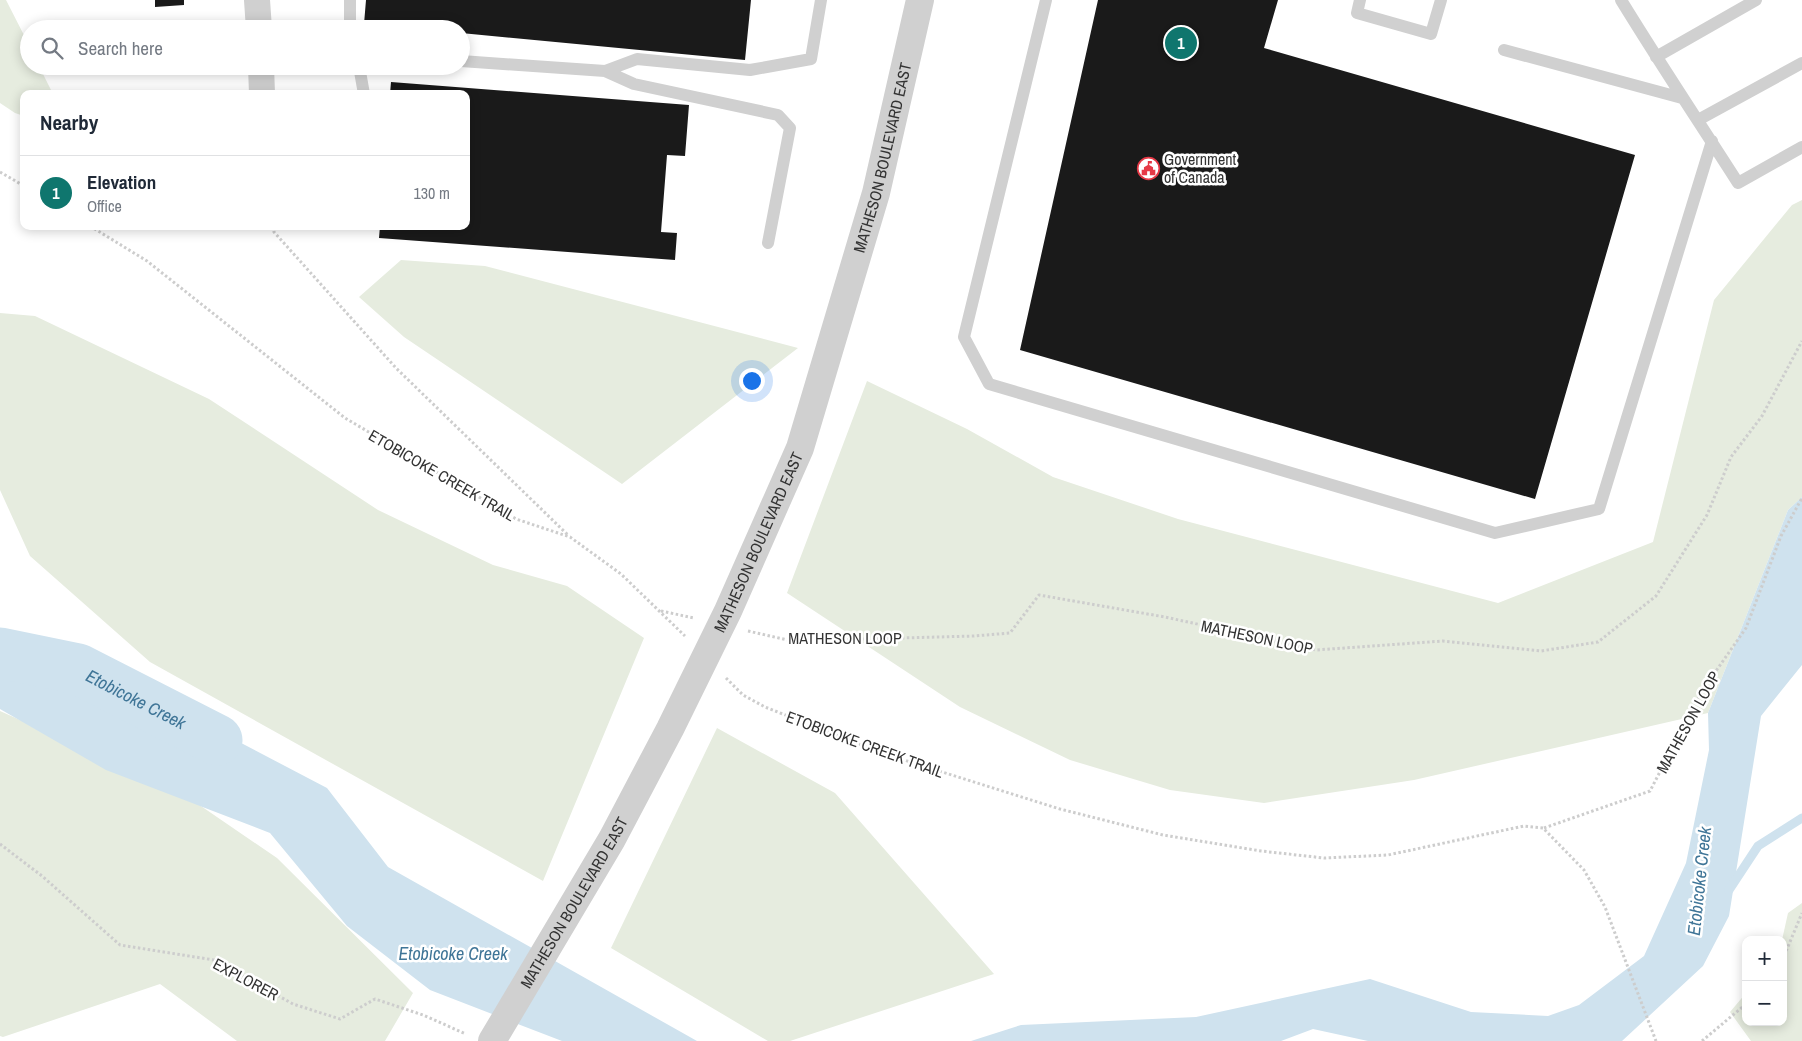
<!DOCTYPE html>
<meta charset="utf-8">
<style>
:root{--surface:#fff;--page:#f2f2f3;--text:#1f2937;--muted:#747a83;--line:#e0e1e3;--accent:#0f766e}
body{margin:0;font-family:"Archivo Narrow",sans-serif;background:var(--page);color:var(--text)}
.controls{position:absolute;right:15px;bottom:15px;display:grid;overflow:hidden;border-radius:10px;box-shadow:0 2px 12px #0003}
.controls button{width:45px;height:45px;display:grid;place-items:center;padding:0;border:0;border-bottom:1px solid var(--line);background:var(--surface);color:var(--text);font:25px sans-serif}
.you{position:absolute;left:751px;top:380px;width:18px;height:18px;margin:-12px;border:4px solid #fff;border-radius:50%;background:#1a73e8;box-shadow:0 0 0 8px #1a73e833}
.badge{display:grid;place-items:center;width:32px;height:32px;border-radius:50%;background:var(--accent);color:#fff;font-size:16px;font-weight:700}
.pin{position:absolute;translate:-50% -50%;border:2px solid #fff;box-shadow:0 1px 5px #0006}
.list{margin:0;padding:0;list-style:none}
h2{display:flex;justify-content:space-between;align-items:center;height:65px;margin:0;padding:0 20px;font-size:21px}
h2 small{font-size:16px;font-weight:400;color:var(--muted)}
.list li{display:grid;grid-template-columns:32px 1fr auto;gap:15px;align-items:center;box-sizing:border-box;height:75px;padding:0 20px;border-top:1px solid var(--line)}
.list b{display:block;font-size:19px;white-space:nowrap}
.list p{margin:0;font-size:16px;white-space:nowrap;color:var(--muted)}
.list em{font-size:16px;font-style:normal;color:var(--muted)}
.icon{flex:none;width:28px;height:28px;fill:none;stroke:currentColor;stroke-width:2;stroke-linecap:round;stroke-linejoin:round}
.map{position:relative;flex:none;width:1802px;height:1041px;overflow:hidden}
.search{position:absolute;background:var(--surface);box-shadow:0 2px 12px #0003;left:20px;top:20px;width:450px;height:55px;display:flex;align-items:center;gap:12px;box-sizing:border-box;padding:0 18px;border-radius:28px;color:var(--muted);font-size:19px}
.panel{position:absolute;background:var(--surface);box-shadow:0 2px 12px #0003;left:20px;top:90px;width:450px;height:140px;border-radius:10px}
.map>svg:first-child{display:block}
</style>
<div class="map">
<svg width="1802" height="1041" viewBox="0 0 1802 1041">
<rect width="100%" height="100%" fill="#fff"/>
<path fill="#e6ecdf" d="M0,0h6l23,45v21h10l14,28h-29v22l-9,-3 -15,-10z
M1802,200v297l-14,13 -80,203 -294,67 -150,23 -94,-13 -100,-30 -110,-53 -173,-114 80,-212 100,48 86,48 125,42 320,84 155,-61 61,-242 78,-95z
M401,260l84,6 313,82 -176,136 -218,-147 -45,-40z
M0,313l35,3 174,83 169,111 115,55 74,21 77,52 -101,243 -393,-219 -120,-106 -30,-66z
M0,711l179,80 98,67 136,135 -28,48h-148l-77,-57 -157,53 -3,-1z
M717,728l118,65 159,181 -204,67h-22l-157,-93z
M1802,903v138h-51l-21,-29 16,-19v29h37v-82h-1l6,-27z"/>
<path fill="#cfe2ee" d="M1802,497v168l-41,51 -32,200 -26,50 -81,75h-254l-55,-12 -32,12h-310l50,-16 175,-8 174,-38 101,33 77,4 31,-11 65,-49 42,-93 23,-113 -1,-37 80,-203z
M0,651l16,13 185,58 126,66 61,79 309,174h-135l-132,-51 -83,-64 -77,-93 -164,-63 -106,-61z"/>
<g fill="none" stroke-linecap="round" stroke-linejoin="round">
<path stroke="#cfe2ee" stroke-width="9" d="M1729,890l29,-44 44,-28"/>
<path stroke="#cfe2ee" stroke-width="51" id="s1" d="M0,653l78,16 139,71"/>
</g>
<path fill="#1a1a1a" d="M155,0h29v5l-29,2z
M366,0h385l-6,60 -284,-27v-4h-46l-51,-5z
M1098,0h180l-14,48 371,107 -100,344 -515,-149z
M391,82l298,23 -4,51 -18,-1 -6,77 16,1 -2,27 -296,-22 1,-12h86v-132h-76z"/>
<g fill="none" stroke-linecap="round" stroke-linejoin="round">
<path stroke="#cdcdcd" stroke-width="3" stroke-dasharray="2.5 2.5" stroke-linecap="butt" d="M0,172l24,14
M90,226l57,35 198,157 171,101 54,18 51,37 64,62
M273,226l1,6 122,136 173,168
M661,611l33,7
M748,631l44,10 182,-5 36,-3 29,-38 126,22 151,33 127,-9 98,10 57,-9 58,-46 51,-81 24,-58 31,-41 40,-75
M726,678l17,17 22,12 117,46 178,56 103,26 98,16 63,7 64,-3 136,-29 19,2 41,42 21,37 51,134
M1544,828l106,-37 52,-100 44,-63 35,-92 21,-38
M0,844l42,32 78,69 94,15 79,44 47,15 35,-20 48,16 43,19
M1783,955l4,-6 15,-36
M1702,1041l44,-37"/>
<path stroke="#d0d0d0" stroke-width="12" d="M350,0v29
M1046,0l-82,337 25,47 506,149 104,-24 113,-368
M1360,0l-3,13 74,21 10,-34
M1621,0c38,62 78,122 117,183l64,-36
M1504,50l178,48
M1656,57l100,-57
M461,61l144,10 29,13 144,31 12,13 -22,115
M359,66l5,28
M605,71l32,-12 113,11 61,-11 10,-59
M1698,120l104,-57"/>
<path stroke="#d0d0d0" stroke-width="26" d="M257,0l2,29
M261,66l1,28"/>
<path stroke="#d0d0d0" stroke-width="28" id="s2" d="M492,1041l120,-202 58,-110 58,-118 72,-163 76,-255 44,-193"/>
</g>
<defs>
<symbol id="civic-ring" viewBox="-11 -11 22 22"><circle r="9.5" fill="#fff" stroke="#e63946" stroke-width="1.5"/><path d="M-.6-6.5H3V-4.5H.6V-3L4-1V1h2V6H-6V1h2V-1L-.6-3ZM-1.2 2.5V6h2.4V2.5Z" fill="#e63946"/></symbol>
</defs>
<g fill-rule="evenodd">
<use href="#civic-ring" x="1136" y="156" width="25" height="25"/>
</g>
<g text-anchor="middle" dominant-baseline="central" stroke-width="5" stroke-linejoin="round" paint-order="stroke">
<g font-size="16" fill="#333" stroke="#fff">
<text stroke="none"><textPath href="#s2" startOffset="971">MATHESON BOULEVARD EAST</textPath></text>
<text transform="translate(442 475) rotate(30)">ETOBICOKE CREEK TRAIL</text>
<text stroke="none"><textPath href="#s2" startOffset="566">MATHESON BOULEVARD EAST</textPath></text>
<text transform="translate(1257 637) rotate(12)">MATHESON LOOP</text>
<text x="845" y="638">MATHESON LOOP</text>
<text transform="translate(1688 722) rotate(-61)">MATHESON LOOP</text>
<text transform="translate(865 744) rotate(20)">ETOBICOKE CREEK TRAIL</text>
<text stroke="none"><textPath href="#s2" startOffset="161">MATHESON BOULEVARD EAST</textPath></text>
<text transform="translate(246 979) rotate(28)">EXPLORER</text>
</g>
<g font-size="16" fill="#333" stroke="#fff" text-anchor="start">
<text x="1164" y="159">Government<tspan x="1164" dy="18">of Canada</tspan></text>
</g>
<g font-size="18" font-style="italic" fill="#3f7597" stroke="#fff">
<text stroke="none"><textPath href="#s1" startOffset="145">Etobicoke Creek</textPath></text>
<text transform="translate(1699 881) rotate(-84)">Etobicoke Creek</text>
<text x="453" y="953">Etobicoke Creek</text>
</g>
</g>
</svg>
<div class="controls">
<button>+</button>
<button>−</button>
</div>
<div class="you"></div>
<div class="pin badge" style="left:1181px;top:43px">1</div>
<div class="search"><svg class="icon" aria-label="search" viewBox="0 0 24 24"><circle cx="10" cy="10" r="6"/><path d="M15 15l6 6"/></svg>Search here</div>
<section class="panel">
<h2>Nearby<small></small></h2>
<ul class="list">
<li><span class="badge">1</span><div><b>Elevation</b><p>Office</p></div><em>130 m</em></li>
</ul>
</section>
</div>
